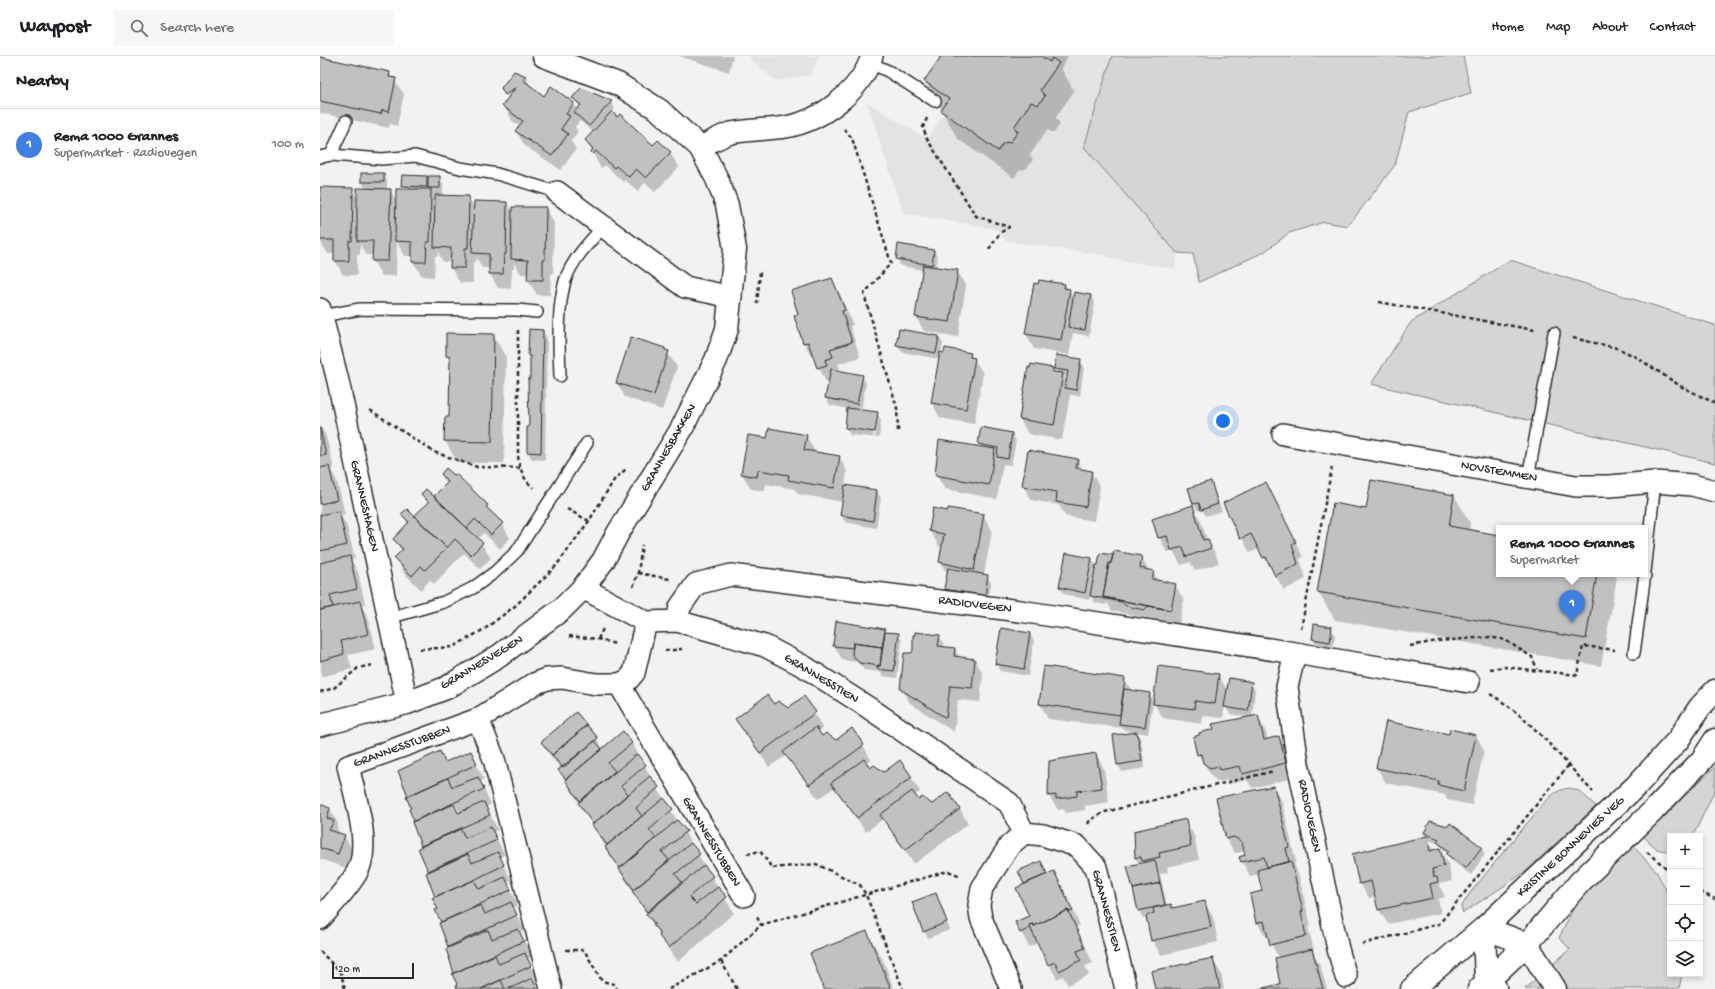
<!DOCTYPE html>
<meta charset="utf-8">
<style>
:root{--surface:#fff;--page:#f6f6f6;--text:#202124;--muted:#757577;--line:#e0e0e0;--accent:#d1495b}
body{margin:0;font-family:"Gochi Hand",sans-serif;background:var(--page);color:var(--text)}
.controls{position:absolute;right:12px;bottom:12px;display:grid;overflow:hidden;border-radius:0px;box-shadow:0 2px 6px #0003}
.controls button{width:36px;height:36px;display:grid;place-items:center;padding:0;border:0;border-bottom:1px solid var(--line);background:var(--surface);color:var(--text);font:20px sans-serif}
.scale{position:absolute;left:12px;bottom:10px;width:82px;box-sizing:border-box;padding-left:4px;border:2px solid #2b2b2b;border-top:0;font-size:11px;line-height:14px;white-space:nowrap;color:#2b2b2b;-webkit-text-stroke:3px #fff;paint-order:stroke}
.you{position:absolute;left:903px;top:365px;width:14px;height:14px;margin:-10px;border:3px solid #fff;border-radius:50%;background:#1a73e8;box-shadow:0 0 0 6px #1a73e833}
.badge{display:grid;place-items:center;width:26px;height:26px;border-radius:50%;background:var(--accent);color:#fff;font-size:13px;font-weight:700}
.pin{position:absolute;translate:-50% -33px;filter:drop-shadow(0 1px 2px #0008)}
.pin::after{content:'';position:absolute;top:21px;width:14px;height:12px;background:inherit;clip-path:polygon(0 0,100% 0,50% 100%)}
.popup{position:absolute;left:1176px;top:469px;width:152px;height:52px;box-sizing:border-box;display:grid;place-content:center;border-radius:0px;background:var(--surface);filter:drop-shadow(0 1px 3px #0005);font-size:13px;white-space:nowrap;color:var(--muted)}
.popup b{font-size:15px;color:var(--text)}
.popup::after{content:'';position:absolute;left:50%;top:100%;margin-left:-8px;border:8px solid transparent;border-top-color:var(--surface)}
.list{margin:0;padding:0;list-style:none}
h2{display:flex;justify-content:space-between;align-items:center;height:52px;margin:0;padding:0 16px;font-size:17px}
h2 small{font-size:13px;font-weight:400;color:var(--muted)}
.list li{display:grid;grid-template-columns:26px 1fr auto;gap:12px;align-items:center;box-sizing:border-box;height:72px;padding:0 16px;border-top:1px solid var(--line)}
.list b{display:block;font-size:15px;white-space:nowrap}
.list p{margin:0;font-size:13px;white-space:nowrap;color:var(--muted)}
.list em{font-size:13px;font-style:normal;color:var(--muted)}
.icon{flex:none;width:22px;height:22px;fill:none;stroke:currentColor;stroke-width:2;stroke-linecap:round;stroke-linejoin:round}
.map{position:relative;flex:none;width:1395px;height:933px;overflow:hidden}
header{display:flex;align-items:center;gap:24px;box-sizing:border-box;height:56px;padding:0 20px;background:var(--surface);border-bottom:1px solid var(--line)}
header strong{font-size:19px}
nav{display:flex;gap:22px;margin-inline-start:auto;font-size:14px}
.search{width:280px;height:36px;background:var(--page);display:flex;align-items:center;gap:10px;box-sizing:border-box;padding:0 14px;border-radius:0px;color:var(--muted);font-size:15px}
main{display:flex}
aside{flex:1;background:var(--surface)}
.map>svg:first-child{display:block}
</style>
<header>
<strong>Waypost</strong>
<div class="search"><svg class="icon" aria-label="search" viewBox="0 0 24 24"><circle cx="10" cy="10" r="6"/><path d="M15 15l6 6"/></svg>Search here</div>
<nav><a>Home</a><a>Map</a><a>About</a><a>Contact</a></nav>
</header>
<main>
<aside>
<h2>Nearby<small></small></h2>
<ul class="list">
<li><span class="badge" style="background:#3f7fe0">1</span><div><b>Rema 1000 Grannes</b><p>Supermarket · Radiovegen</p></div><em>100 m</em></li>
</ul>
</aside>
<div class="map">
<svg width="1395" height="933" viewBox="0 0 1395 933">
<rect width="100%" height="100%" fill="#f2f2f2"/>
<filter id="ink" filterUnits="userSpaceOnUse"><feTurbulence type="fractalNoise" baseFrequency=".025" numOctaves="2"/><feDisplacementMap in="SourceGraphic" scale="8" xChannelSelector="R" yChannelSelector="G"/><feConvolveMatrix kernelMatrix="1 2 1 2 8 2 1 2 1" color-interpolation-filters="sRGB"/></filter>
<g filter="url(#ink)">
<path fill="#e3e3e3" d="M430,0h69l-9,19 -34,6 -26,-22z
M616,0h176l-27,91 92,106 -2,16 -60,-10 -11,-4 -98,-14 -10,-12 -93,-16 -36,-111 60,37 26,-40 -12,-40z"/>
<path fill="#d5d5d5" stroke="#808080" d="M792,0h351l8,37 -62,19 -14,53 -47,61 -24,-4 -35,11 -25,19 -65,30 -6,-28 -16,-1 -93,-106z
M1190,204l205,65v138l-344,-79 40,-62z
M1395,711v23l-22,46h-23v16l-13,-3 -15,-14z
M1250,732l9,3 17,15 -71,66 -62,41 -2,-6 9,-14 72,-88c9,-9 15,-16 28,-17z
M1312,789l24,26 14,26v77h12l-3,15h-154l45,-40 -11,-11 23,-47z"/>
<path fill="#0003" fill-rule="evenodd" d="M359,0h54l-4,16z
M619,0h129l-7,12 13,23 -18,26 4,7 -6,9 -7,-3 -17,25 3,5 -7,9 -7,2 -5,7 -56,-39 -33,-58 16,-22z
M0,2l69,15 15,21 -7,32 -7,-2 -1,4 -69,-15z
M194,16l12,5 6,11 13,9 29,6 3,7 3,-3 -6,-9 37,4 4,7 -3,3 41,34 17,7 9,14 -24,25 -10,-9 -7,8 -13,-11 -2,2 -18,-17 -3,3 -2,-1 -14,-27 7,-8 -13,-11 -5,6 3,5 -7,9 5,8 -15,21 -36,-24 -9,-15 4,-5 -8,-5 -8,-15 5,-7 -6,-11z
M42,118h21l4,7v9h3l7,12 7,-12 -2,-4 25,-9 2,4 10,-4 4,7v12l25,1 7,12 32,-6 6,11 33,-6 8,15 -1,51h-2l-1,21h-13l-9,-15 1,-6h-8l-7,-11v6h-2l-1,20 -13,-1 -8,-14v-6h-8l-6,-11v6l-3,-1v21h-13l-9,-15v-6h-8l-5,-10v4h-3l-1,21 -12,-1 -9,-14v-6h-8l-8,-14 -1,34h-14l-9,-15 1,-6h-8l-6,-11v11h-3v20h-14l-8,-15v-6h-7l-8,-13v-53l32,1 6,11 8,-11 -4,-7zM113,139h3v6z
M579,189l35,6 4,7 -2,10 21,3 9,14 -8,52 -34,-6 -8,-14 7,-47 -22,-4 -4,-7z
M512,223l8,15 13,31 -3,1 10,31 -22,7 3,8 21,4 4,7 -5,28 16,2 4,7 -2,18 -29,-3 -4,-8 2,-18 -18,-4 -4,-7 3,-17 -3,1 -12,-25h-2l-8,-14 -5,-28zM556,362h2l-3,19h-2z
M719,229h26l9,13 17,-2 4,7 -6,33 -16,-3 -4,22 -35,-6 -8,-15z
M223,275l4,7 -2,122 -13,-1 -4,-7 3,-93 -2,-3z
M173,279l13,22 -2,106h-46l-13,-22 1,-23h4v-55l-3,-7z
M619,281l4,7 -2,9 29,1 13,19 -9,51 -34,-6 -8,-15 7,-44 -37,-7 -5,-7z
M345,293l12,18 -15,43 -37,-13 -8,-14z
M760,303l4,8 -4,29 -10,-1 -8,45 -34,-6 -8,-15 11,-50 22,-1 2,5 3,1 -3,-6zM744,320l4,1 -1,5z
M0,369l6,11 8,33 -3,1 6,11 8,33 -4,1 6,12 8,32 -4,1 7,12 7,32 -4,1 7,12 8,32 -28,6 4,14 -31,8z
M692,378l4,7 -5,24 -8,-1 -6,35 -52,-10 -9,-14 4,-34 42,7 -3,-4z
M486,380l9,16 24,5 8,14 -2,15 32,5 4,7 -5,30 -31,-6 -4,-7 2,-13 -45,-8 -3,-5 -29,-5 -1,7 -14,-2 -9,-15 26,-35z
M757,404l6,10 8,2 9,15 -6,34 -29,-5 -6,-11 -28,-5 -8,-14z
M122,419l12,2 2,-2 31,31 5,8 10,10 8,14 -10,11 -16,-16 -6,6 13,19 -11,11 -16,-16 -30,31 -4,-4 -9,10 -17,-17 -8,-15 6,-6 -8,-13 14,-15 -5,-9 11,3 14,-14 -6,-9 12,3 13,-14z
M890,426l12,29 -16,5 -4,-6 -4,1 -4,-7z
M946,427l37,74 -3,2 6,20 -22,11 -25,-41 -9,4 -26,-49z
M1134,439l16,28 -1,7 30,6v38h115l3,4 -16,88 -266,-46 -17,-28 49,-82z
M873,451l8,14 6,19 9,15 3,8 -24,8 -5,-9 -9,3 -8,-14 -6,1 -8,-15z
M614,453l49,6 9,15 -8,45 3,1 4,7 -3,19 -38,-6 -5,-7 3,-14 -8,-13 3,-15 -4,-1 -9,-15z
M821,501l8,14 4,1 6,10 16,3 9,15 -5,24 -67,-13 -5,-9 -1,3 -11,-2 -5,-9 -1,6 -25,-6 -4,-7 32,-28 4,7h3z
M517,566l38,5 9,3 2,3 12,1 4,7 -5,37 -14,-2 -3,-4 -16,-2 -6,-8 -16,-2 -8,-15z
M1011,572l4,7 -2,13 -16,-2 -4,-7z
M710,578l4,7 -6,35 -28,-5 -4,-7z
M619,580l7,12 9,1 5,9 15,2 8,14 -3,28 -22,-2 -4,32 -44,-29 -9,-15 10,-34z
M898,619l10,16 23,-8 4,7 -3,27 5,-1 8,14 3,10 11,-3 8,15 6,26 -41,10 -5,-8 -18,4 -2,-4 -8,2 -6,-4 -15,-24 50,-37 -18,-3 -5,-8 -2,12 -20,-2 -1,8 -39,-6 -10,-16 -5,32 -24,-4 -1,-2 -75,-9 -8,-15 84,-26 8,13 17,2 5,9z
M484,641l19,31 -5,4 4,6 41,7 8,15 -5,4 4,5 14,4 27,4 9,15 -6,4 5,5 41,8 8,15 -54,40 -31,-45 -17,13 -31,-45 -17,12 -31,-44 -18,12 -33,-48 38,-14 14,4z
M256,658l21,25 6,10 29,-6 21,38 81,132 -56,49 -23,-34 -87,-143 -9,-15 2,-1 -10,-12 -9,-15z
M817,677l4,7 4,28 -23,4 -4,-7z
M1130,679h26l8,15 -12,55 -25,-5 -2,-5 -59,-12 -9,-15z
M150,697l14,26 -4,3 11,22 -5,3 12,23 -5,2 12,23 -6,2 12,23 -4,2 11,23 -5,3 12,22 -5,3 12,23 -5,3 12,22 -6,2 4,6h-79l-2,-16 -9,-24 2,-1 -6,-13 3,-1 -4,-12 -6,-12 3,-1 -3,-12 -6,-12 2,-1 -3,-12 -9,-24 2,-1 -9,-24 3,-2 -6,-11 2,-2 -13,-36 46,-9zM132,743l9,15h-2l-8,-14z
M776,698l8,15 5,33 -24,4v4l-19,3 -2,-4 -6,1 -9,-14z
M954,731l8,15 14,60 -2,1 5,14 12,49 -3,1 6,23 -2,1 8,14 7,24h-64l19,-4 -3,-27 -8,-14 -2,-8 -3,1 -9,-15 6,-30 -4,-18 -9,2 -8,-15 4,-5v-3l-3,-1 -8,1 -9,-14z
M0,749l10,4 8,15 -1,4 3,6 4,2 9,14 -7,18 -26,-9z
M865,765l9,14 5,25 -32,7 1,5 -8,2 7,32 3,-1 3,4 31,-7 9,15 5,25 -57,13 -9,-15 -5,-23 -4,1 -4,-7 -10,-44 10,-3 -3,-6 -1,-26z
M1105,777l56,14 4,7 -14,21 -19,-14 -4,-7 -6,-5 -3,-5 -11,-4 6,11 6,-2 8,15 4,17 -13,3 6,13 -7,2 3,14 -53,11 -9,-14 -3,-13 -7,1 -9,-14 -7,-29 74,-18z
M724,813l3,6 6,-3 9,15 18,38 -4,2 17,36 -8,3 4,9 -21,10 -5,-9 -6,3 -19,-36 -9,4 -8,-15 10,-16 -5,-31 -7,-13z
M0,838l3,6 -3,10z
M615,838l15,36 -22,8 -4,-7z
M547,877l16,27 11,29h-69z
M892,903l9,14 3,16h-68z"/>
<path fill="#c1c1c1" stroke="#2b2b2b" d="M619,0h102l9,6 2,-4 7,5 -19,27 5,6 -7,9 -7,-3 -17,25 4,5 -8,10 -7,1 -5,8 -57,-40 8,-12 -25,-18 16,-23z
M0,1l70,15 -1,5 7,1 -7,34 -7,-2 -1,4 -61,-13z
M194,15l12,5 -3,4 21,16 7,-10 23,17 -8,11 4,2 -9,13 7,5 -16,22 -37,-25 8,-10 -21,-15 14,-19 -11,8 -4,-7z
M261,32l31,13 -23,25 -15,-14 7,-7 -9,-7z
M292,55l5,6 3,-3 33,31 5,-5 13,12 -25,26 -10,-9 -7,8 -13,-11 -2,2 -18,-17 -3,3 -2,-2 2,-3 -8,-9z
M41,117h23v9h-23z
M82,119l25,1v11l-26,-1z
M108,120h12v12h-12z
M0,131l33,1 -1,53h-3v20h-15v-21h-14z
M37,132l34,1 -3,72h-16l1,-20h-16z
M76,133h35l-1,53h-3l-1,20h-14v-20l-17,-1z
M115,139l34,1 -1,52h-3v20h-15l1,-20 -17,-1z
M154,145l33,1 -1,52h-2l-1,20h-14v-20l-17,-1z
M192,151h34l-1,53h-2v20h-16l1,-20 -17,-1z
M578,188l36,6 -2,15 -36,-6z
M603,209l35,5 -8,52 -35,-5z
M512,222l13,32 -3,1 10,31 -22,7 3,8 -8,3 2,5 -10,3 -9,-26 -5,1 -9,-27 4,-2 -7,-23z
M719,224l26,4 -1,4 6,1 -9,51 -36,-6 9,-51 4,1z
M754,236l17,3 -6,35 -17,-3z
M209,273l14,1 -2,123 -14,-1v-26l2,1 -1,-48h2v-23h-2z
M579,273l40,7 -3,17 -40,-8z
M126,277l48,1 -2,108 -48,-1 1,-24h4l1,-60 -4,-1z
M311,281l34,11v2l4,1 -15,44 -38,-12z
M625,292l26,5 -1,4 5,1 -9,51 -35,-6 9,-51 4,1z
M736,299l25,4 -5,31 -11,-2 3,-17 -14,-2z
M711,308l22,4v4l10,1 -9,52 -35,-6 9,-52 2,1z
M511,313l32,6 -6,29 -32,-6z
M527,352l31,4 -3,20 -30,-4z
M661,371l31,6 -4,26 -11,-2 1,-9 -20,-4z
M0,372l6,27 -6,1z
M449,372l38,7 -3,15 36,6 -6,32 -46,-8 1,-5 -31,-5 -1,7 -16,-3 7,-39 19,3z
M619,384l56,9 -6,36 -54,-10z
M708,394l50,9 -2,9 16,3 -6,36 -30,-5 1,-10 -35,-6z
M9,410l8,34 -17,4v-36z
M126,412l8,7 2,-1 32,31 -2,2 17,16 -12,12 -16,-16 -8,9 -33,-32 14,-14 -7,-8z
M1051,424l83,15 -5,31 50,9v39h98l-11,65 -269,-47 16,-89 33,6z
M891,425l7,23 -17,6 -2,-7 -6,1 -5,-16z
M946,426l30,60 -4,2 6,20 -23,12 -9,-19 -3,1 -12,-24 -11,5 -17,-36z
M525,429l32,5 -4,31 -33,-6z
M106,433l57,54 -12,12 -16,-16 -8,9 -33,-32 15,-14 -8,-8z
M873,449l10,35 5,-1 3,9 -25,9 -3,-10 -12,3 -4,-14 -9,2 -6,-19z
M613,452l15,3v-3l36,6 -10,56 -35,-8 5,-28 -15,-3z
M87,453l40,39 -22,22 -4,-4 -9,10 -18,-18 9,-9 -10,-10 16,-17 -8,-8z
M19,455l8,34 -27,6v-36z
M794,495l28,5 -2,12 14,3 -2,8 24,5 -5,26 -68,-13 6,-34h2z
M746,497l26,5 -7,35 -26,-6z
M780,497l13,2 -2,8h-2l-6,34 61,12 -16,-3 -4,4 -18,-4 -4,-4 -32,-6 6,-31h2z
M30,500l7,33 -27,6 3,12 -13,3v-47z
M628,512l40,7 -3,21 -41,-7z
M40,545l8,33 -27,7 3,13 -24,7v-51z
M516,565l49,8 -3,18 -29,-4v5l-20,-2z
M994,568l18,3 -2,15 -18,-3z
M681,572l29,5 -6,36 -29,-5z
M565,576l14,1 -5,38 -17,-2 1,-4 2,1z
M595,576l25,3 -2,11 17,2 -1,8 21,3 -3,29 -22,-2 -4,32 -46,-29 4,-36h7l2,-2v-16h2z
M533,587l29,4 -2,19 -21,-3 -7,-9z
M724,610l81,12 -5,37 -81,-11z
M838,610l61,8 -4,30 -20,-3 -1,8 -41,-5z
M909,622l23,4 -4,29 -24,-4z
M804,633l26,4 -5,34 -26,-3z
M447,639l7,9 4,-3 10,7 16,-12 12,16 -56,41 -25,-34z
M256,656l11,13 -35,30 -11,-13z
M938,659l6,25 15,-4 7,27 -44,11 -2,-8 -20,4 -1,-4 -9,2 -7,-5 -2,-9 -4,1 -4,-18 6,-2v-2l15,-4 -2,-5z
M1066,665l63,13 1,-5 26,6 -12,56 -26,-6 1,-4 -63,-13z
M267,669l11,13 -35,30 -11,-13z
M496,671l6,9 4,-3 10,7 16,-12 12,17 -55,40 -26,-33z
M303,675l9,12 -24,20 7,8 -35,30 -15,-21z
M817,676l5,29 -25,4 -4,-30z
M275,685l7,8 -36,30 -8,-9z
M120,695l5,11 26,-11 6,13 -69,32 -10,-25z
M776,697l6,35 -25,3v5l-21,3v-4l-8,1 1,-35z
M317,698l9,11 -25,21 7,8 -35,30 -15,-21z
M544,703l6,9 4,-3 10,7 16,-12 12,17 -55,41 -26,-35z
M330,720l9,11 -23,21 6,8 -35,29 -15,-20z
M158,721l6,12 -70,32 -5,-12 2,-1 -5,-11 42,-19 4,9z
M954,730l15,61 -3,1 3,14 -22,5 -3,-10 -23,5 -2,-5 6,-2 -3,-13 -8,-5 -8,2 -10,-41z
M592,735l7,9 3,-3 10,7 16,-12 12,17 -55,41 -25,-35z
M344,742l9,11 -24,21 7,8 -36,30 -15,-21z
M164,746l6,13 -69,31 -9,-24 42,-18 4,9z
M0,748l10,4 -3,10 7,3 -5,9 16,5 -7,19 -18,-6z
M866,763l5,27 -32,7 1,4 -18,4 -1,-4 -6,1 -1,-27z
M357,764l10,11 -25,21 7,8 -35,30 -15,-21z
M1110,765l18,5 2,-3 32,24 -16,21 -20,-14 3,-3 -12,-9 2,-3 -15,-6z
M171,771l6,13 -69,31 -10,-23 43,-19 4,9z
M1107,780l3,15 10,-3 4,18 -12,3 2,8h3l1,5 -8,2 3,14 -55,12 -7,-29 -12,3 -7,-30z
M371,787l9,11 -25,20 7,8 -35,30 -15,-21z
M178,796l6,13 -30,15 -39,17 -9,-24 42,-19 4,9z
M835,804l5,23 -27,6 -6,-23z
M721,805l6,13 -23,10 -6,-13z
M971,805l12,50 -2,1 5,24 -36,9 -6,-24 -8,2 -6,-29 12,-3 -5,-21z
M384,809l9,11 -24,21 7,7 22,-17 9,10 -58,51 -10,-12 2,-2 -8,-9 2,-1 -9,-10z
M734,815l19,40 -4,1 -1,-2 -34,16 -1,-2 -4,1 1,3 -10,5 -5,-11 14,-6 -13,-28z
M185,821l6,13 -70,32 -6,-12 3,-1 -6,-11 42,-18 5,9z
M840,827l5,22 -27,6 -5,-22z
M616,837l11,29 -24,10 -11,-30z
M885,845l6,26 -60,14 -5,-25 8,-3 -1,-5 18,-4 1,4z
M191,846l6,13 -69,32 -9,-24 42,-18 4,9z
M748,854l17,38 -8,3 4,9 -22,11 -4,-9 -7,3 -19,-40 4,-1 1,2z
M198,873l6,12 -70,32 -8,-24 42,-19 4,9z
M547,875l24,58h-67l-14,-36z
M992,893l11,40h-64l21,-5 -5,-26z
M205,897l6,13 -50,23h-24l-1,-4 1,-1 -5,-10 2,-1 41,-18 4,9z
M893,902l7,31h-65l-4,-18z
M212,922l5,11h-31l5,-2v1z
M181,924l4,9h-24z"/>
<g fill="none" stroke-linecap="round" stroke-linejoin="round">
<defs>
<path id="lane" d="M550,7l18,8 47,30
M11,99l51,4 33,-3 45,12 37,6 60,18
M0,101l11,-2 15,-34
M2,260l38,-7 157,1 20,2
M240,320c-1,-29 -3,-67 5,-95 6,-20 25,-40 39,-55
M1208,422l26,-145
M1325,516l10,-90
M69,562l55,-16 29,-14 22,-16 22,-21 70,-108
M1314,597l11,-79"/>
<path id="street" d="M380,91c10,-4 20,-11 31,-14 18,-4 37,-3 55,-6 35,-6 75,-36 86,-71
M237,136l128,95 46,10
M0,253l18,72 69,322
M963,378l293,52h34l45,-4 37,3 23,6
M263,532l63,34 31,-1 88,25 40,21 64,41 140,95 15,30
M357,565l3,-14 16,-23 35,-9 289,36 275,42 174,29
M975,597l-8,34 11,77 40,185 8,28
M299,628l125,212
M158,663l16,40 57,230
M0,863c12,-14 26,-29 36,-45 17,-27 -2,-80 -8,-108l130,-47 56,-35 13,-5 15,-1 34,6h23l9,-4 6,-7 12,-51
M691,933l-30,-71 -2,-13 3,-17 28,-43 14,-12 19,2 34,11 19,21 30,122"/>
<path id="secondary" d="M0,669l87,-22 39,-15 53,-32 63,-47 21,-21 20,-27 15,-28 63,-103 35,-70 11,-31 8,-80 -8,-44 -10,-26 -17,-32 -41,-37 -41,-26 -74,-28
M1164,872l43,16 28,45
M1164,872l2,55 9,4
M1092,933l72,-61 152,-142 42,-46 22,-33 15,-16
M1159,933l48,-45 53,-62 73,-71 49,-51 13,-20"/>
</defs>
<use href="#lane" stroke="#2b2b2b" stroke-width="14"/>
<use href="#street" stroke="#2b2b2b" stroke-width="24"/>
<use href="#secondary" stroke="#2b2b2b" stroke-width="25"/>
<path stroke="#2b2b2b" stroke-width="2.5" stroke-dasharray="4 3" stroke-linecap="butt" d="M607,62l-4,9 4,12 49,77 33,11 -9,6 -11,16
M524,73l8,9 39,125 -27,31 33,114 1,23
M1059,246l156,28
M437,248l3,-32
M198,274v126c2,13 5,24 16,32
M1253,282l44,10 19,9 46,30 33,16
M50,354l64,42 43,15 43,1
M247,453l22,12
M318,517l32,6
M313,531l5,-14 4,-28
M981,573l31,-162
M249,580l29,3 17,5
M278,583l6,-12
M1090,590l28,-5 52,-4 15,3 27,17 5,12
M100,593l33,-2 33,-19 29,-22 41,-40 33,-45 25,-41 13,-12
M345,595l17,-2
M1170,613l15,-2 72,8 6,-29 32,4
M0,636l14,-4 24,-20 15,-3
M1170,638c41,24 71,64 103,98
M768,768l2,-4 15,-8 169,-41
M1327,796l23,19
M427,798l13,-3 12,17 44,-4 44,21 6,10 37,94
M1380,836l15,7
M437,861l4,8
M1042,888l77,-20 129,-158
M246,894h18l18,31 12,3 3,5
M0,895l21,22 4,16
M401,905l16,28
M349,933l52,-28 40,-36 187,-54 13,5"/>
<use href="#lane" stroke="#fff" stroke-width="11"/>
<use href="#street" stroke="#fff" stroke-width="21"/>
<use href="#secondary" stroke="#fff" stroke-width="22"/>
</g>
</g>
<g text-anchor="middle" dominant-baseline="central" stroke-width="3" stroke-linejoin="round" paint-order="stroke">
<g font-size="13" fill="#2b2b2b" stroke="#fff">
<text transform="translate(349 392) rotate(-60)">GRANNESBAKKEN</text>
<text transform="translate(1179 416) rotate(10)">NOVSTEMMEN</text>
<text transform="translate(44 450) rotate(77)">GRANNESHAGEN</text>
<text transform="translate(655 549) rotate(7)">RADIOVEGEN</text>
<text transform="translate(162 607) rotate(-31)">GRANNESVEGEN</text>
<text transform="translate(501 623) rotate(31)">GRANNESSTIEN</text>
<text transform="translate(82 691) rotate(-20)">GRANNESSTUBBEN</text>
<text transform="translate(989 760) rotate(78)">RADIOVEGEN</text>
<text transform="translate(391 786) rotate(59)">GRANNESSTUBBEN</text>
<text transform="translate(1251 791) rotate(-43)">KRISTINE BONNEVIES VEG</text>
<text transform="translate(786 855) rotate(75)">GRANNESSTIEN</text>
</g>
</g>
</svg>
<div class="controls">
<button>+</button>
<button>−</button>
<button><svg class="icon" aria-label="locate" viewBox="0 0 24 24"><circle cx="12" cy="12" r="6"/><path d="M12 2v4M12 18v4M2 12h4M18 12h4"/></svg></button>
<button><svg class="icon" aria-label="layers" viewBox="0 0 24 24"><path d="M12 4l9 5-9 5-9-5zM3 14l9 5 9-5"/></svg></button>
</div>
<div class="scale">20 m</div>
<div class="you"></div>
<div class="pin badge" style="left:1252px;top:567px;background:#3f7fe0">1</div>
<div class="popup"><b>Rema 1000 Grannes</b>Supermarket</div>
</div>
</main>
